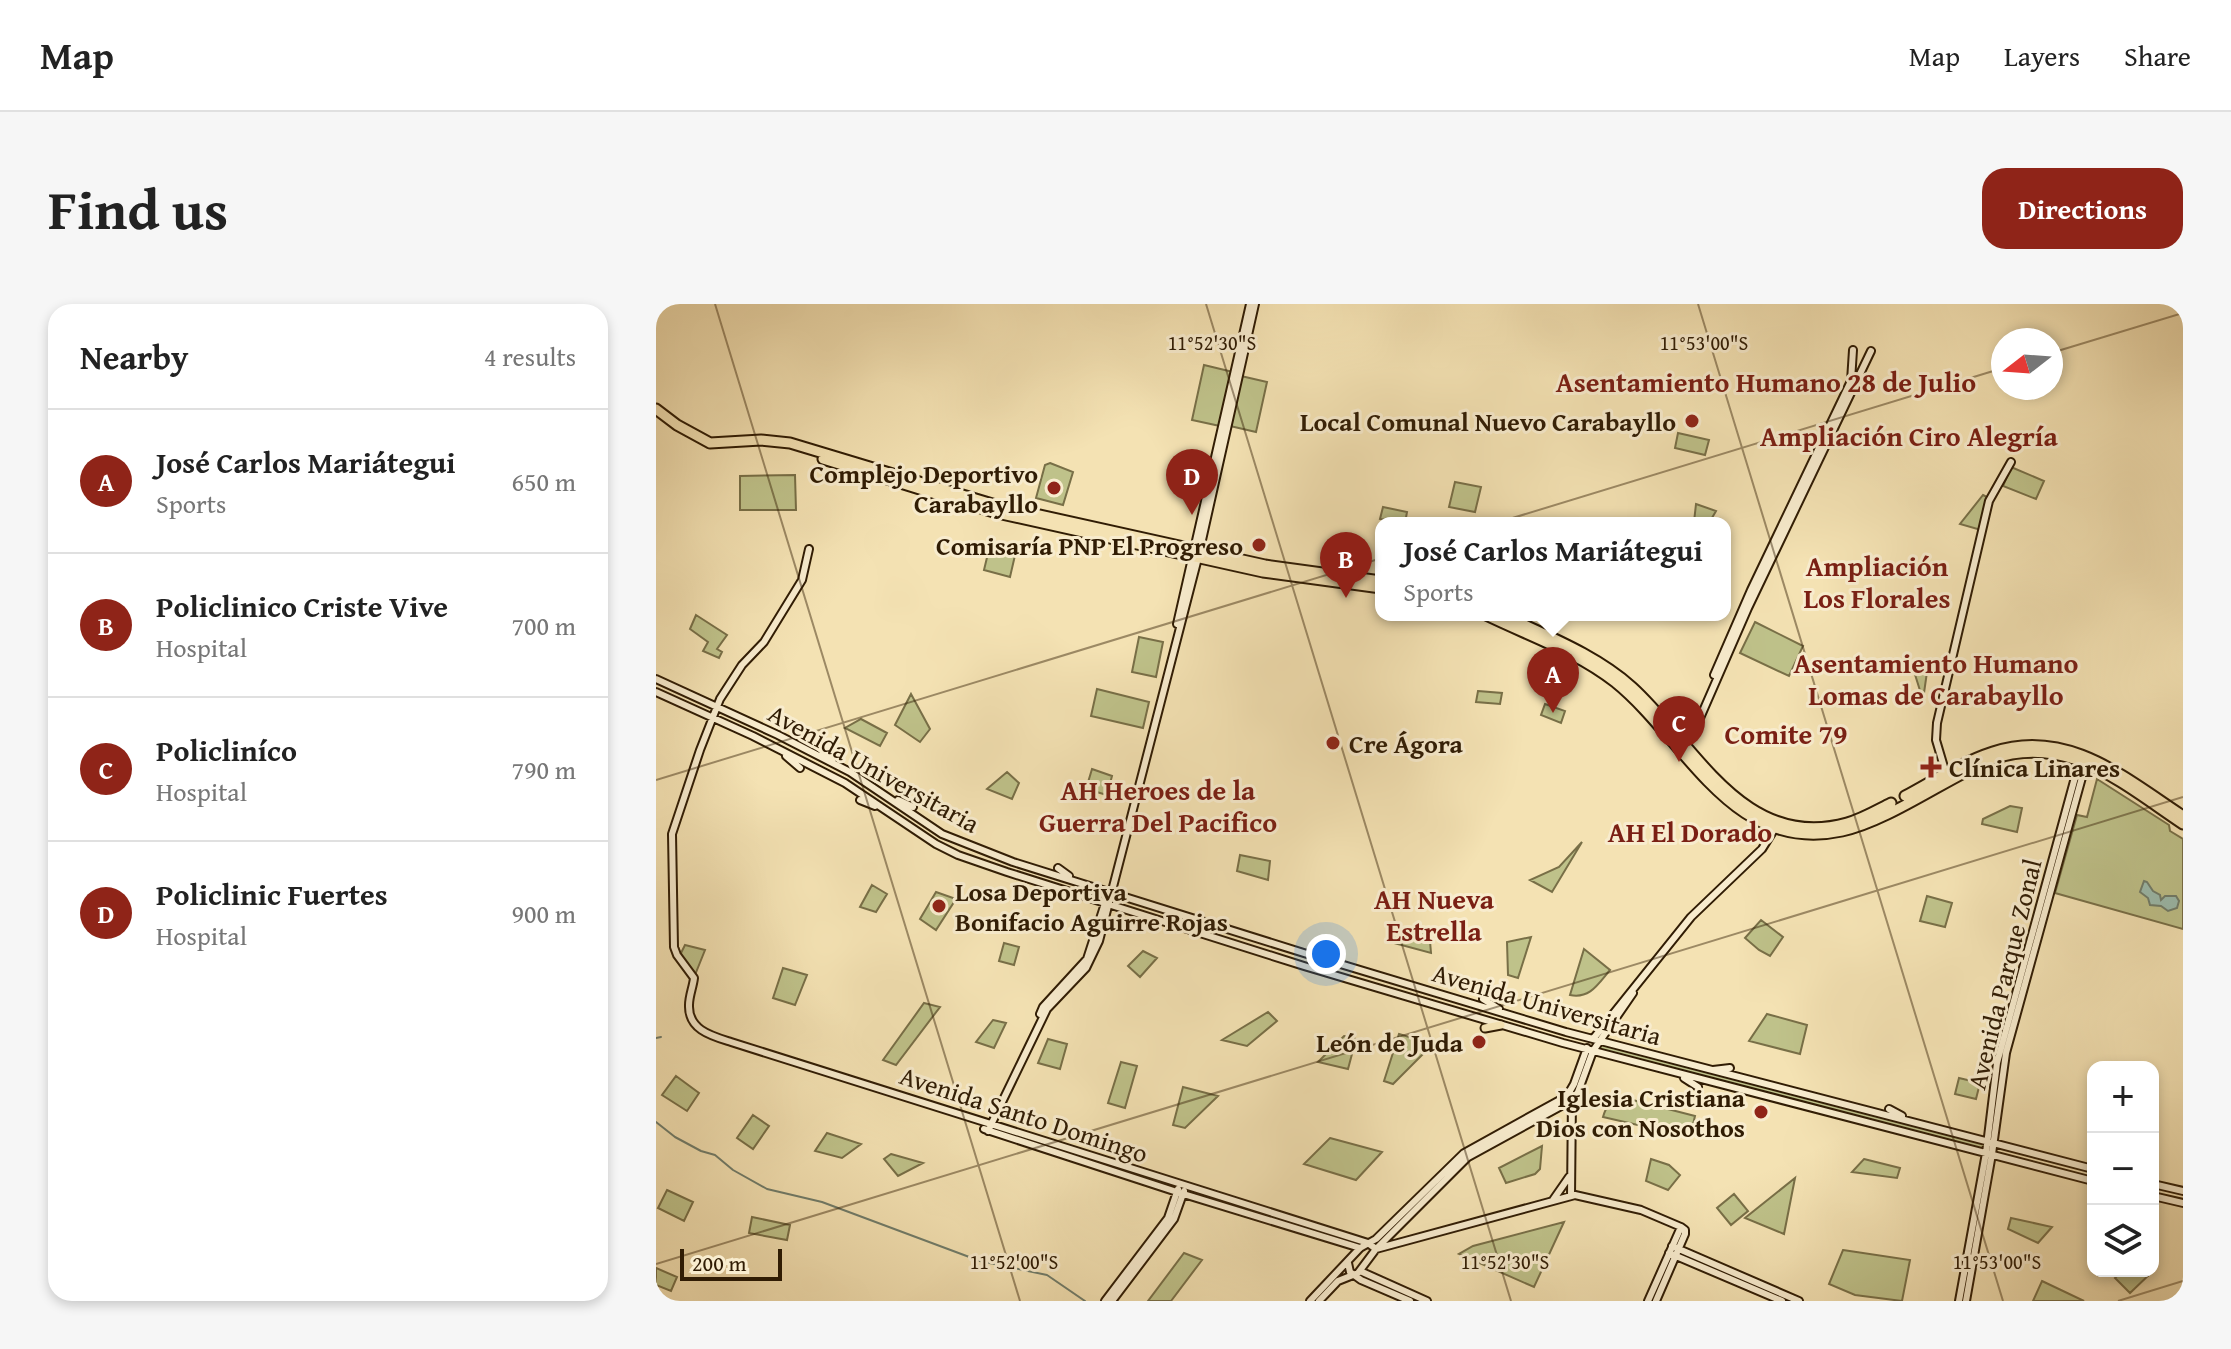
<!DOCTYPE html>
<meta charset="utf-8">
<style>
:root{--surface:#fff;--page:#f6f6f6;--text:#222;--muted:#767676;--line:#e0e0e0;--accent:#8f2418}
body{margin:0;font-family:"Gentium Book Plus",serif;background:var(--page);color:var(--text)}
.controls{position:absolute;right:24px;bottom:24px;display:grid;overflow:hidden;border-radius:16px;box-shadow:0 4px 12px #0003}
.controls button{width:72px;height:72px;display:grid;place-items:center;padding:0;border:0;border-bottom:2px solid var(--line);background:var(--surface);color:var(--text);font:40px sans-serif}
.compass{position:absolute;left:1335px;top:24px;width:72px;height:72px;border-radius:50%;background:var(--surface);box-shadow:0 4px 12px #0003;rotate:253deg}
.scale{position:absolute;left:24px;bottom:20px;width:102px;box-sizing:border-box;padding-left:8px;border:4px solid #301c04;border-top:0;font-size:22px;line-height:28px;white-space:nowrap;color:#301c04;-webkit-text-stroke:6px #f8ecce;paint-order:stroke}
.you{position:absolute;left:670px;top:650px;width:28px;height:28px;margin:-20px;border:6px solid #fff;border-radius:50%;background:#1a73e8;box-shadow:0 0 0 12px #1a73e833}
.badge{display:grid;place-items:center;width:52px;height:52px;border-radius:50%;background:var(--accent);color:#fff;font-size:26px;font-weight:700}
.pin{position:absolute;translate:-50% -66px;filter:drop-shadow(0 2px 4px #0008)}
.pin::after{content:'';position:absolute;top:42px;width:28px;height:24px;background:inherit;clip-path:polygon(0 0,100% 0,50% 100%)}
.popup{position:absolute;left:719px;top:213px;width:356px;height:104px;box-sizing:border-box;display:grid;place-content:center;border-radius:16px;background:var(--surface);filter:drop-shadow(0 2px 6px #0005);font-size:26px;white-space:nowrap;color:var(--muted)}
.popup b{font-size:30px;color:var(--text)}
.popup::after{content:'';position:absolute;left:50%;top:100%;margin-left:-16px;border:16px solid transparent;border-top-color:var(--surface)}
.list{margin:0;padding:0;list-style:none}
h2{display:flex;justify-content:space-between;align-items:center;height:104px;margin:0;padding:0 32px;font-size:34px}
h2 small{font-size:26px;font-weight:400;color:var(--muted)}
.list li{display:grid;grid-template-columns:52px 1fr auto;gap:24px;align-items:center;box-sizing:border-box;height:144px;padding:0 32px;border-top:2px solid var(--line)}
.list b{display:block;font-size:30px;white-space:nowrap}
.list p{margin:0;font-size:26px;white-space:nowrap;color:var(--muted)}
.list em{font-size:26px;font-style:normal;color:var(--muted)}
.icon{flex:none;width:44px;height:44px;fill:none;stroke:currentColor;stroke-width:2;stroke-linecap:round;stroke-linejoin:round}
.map{position:relative;flex:none;width:1527px;height:997px;overflow:hidden;border-radius:24px}
header{display:flex;align-items:center;gap:48px;box-sizing:border-box;height:112px;padding:0 40px;background:var(--surface);border-bottom:2px solid var(--line)}
header strong{font-size:38px}
nav{display:flex;gap:44px;margin-inline-start:auto;font-size:28px}
.intro{display:flex;align-items:center;justify-content:space-between;box-sizing:border-box;height:192px;padding:0 48px}
h1{margin:0;font-size:56px}
.button{padding:20px 36px;border-radius:24px;background:var(--accent);color:#fff;font-size:28px;font-weight:700}
main{display:flex;gap:48px;padding:0 48px}
aside{flex:1;background:var(--surface);border-radius:24px;box-shadow:0 4px 12px #0003}
.map>svg:first-child{display:block}
</style>
<header>
<strong>Map</strong>
<nav><a>Map</a><a>Layers</a><a>Share</a></nav>
</header>
<div class="intro"><h1>Find us</h1><a class="button">Directions</a></div>
<main>
<aside>
<h2>Nearby<small>4 results</small></h2>
<ul class="list">
<li><span class="badge">A</span><div><b>José Carlos Mariátegui</b><p>Sports</p></div><em>650 m</em></li>
<li><span class="badge">B</span><div><b>Policlinico Criste Vive</b><p>Hospital</p></div><em>700 m</em></li>
<li><span class="badge">C</span><div><b>Policliníco</b><p>Hospital</p></div><em>790 m</em></li>
<li><span class="badge">D</span><div><b>Policlinic Fuertes</b><p>Hospital</p></div><em>900 m</em></li>
</ul>
</aside>
<div class="map">
<svg width="1527" height="997" viewBox="0 0 1527 997">
<rect width="100%" height="100%" fill="#f4e2b3"/>
<filter id="stains"><feTurbulence type="fractalNoise" baseFrequency=".0025" numOctaves="4"/><feColorMatrix values="0 0 0 0 .2 0 0 0 0 .09 0 0 0 0 .02 0 0 0 .5 -.17"/></filter>
<radialGradient id="worn" r=".72"><stop offset=".6" stop-color="#630" stop-opacity="0"/><stop offset="1" stop-color="#630" stop-opacity=".3"/></radialGradient>
<path fill="#bfc28a" stroke="#786f47" stroke-width="2" d="M548,61l29,7 -13,54 -28,-6z
M585,72l26,6 -11,50 -26,-6z
M1022,129l31,7 -4,15 -30,-7z
M394,159l23,9 -10,33 -27,-7 9,-33z
M1355,163l33,14 -8,18 -33,-13z
M139,171l1,35h-56v-34z
M799,178l26,5 -6,25 -26,-5z
M1327,191l6,3 -8,32 -21,-6z
M1040,200l20,7 -7,12 -15,-1z
M727,203l24,5 -2,11 -25,-4z
M334,241l26,6 -6,26 -26,-7z
M40,311l31,20 -10,14 5,3 -3,6 -16,-7 5,-9 -18,-13z
M1099,318l48,24 -14,30 -49,-23z
M483,333l24,5 -7,35 -24,-5z
M1264,359l8,2 -5,35 -11,-35z
M441,385l52,13 -6,26 -52,-12z
M822,387l24,2 -2,11 -24,-2z
M255,390l19,35 -10,13 -25,-17z
M889,400l20,7 -4,12 -20,-8z
M205,415l26,14 -7,13 -35,-18z
M436,465l20,7 -5,19 -21,-6z
M351,468l12,11 -7,16 -25,-10z
M1441,475l72,46 1,6 13,8v90l-128,-36 22,-78 10,2z
M1354,502l12,2 -5,24 -35,-8 1,-5z
M926,538l-30,50 -22,-12 29,-13z
M584,551l30,6 -2,19 -31,-9z
M216,581l15,9 -11,18 -16,-5z
M280,588l20,7 -20,31 -16,-11z
M1271,592l25,7 -7,24 -25,-6z
M1105,616l22,17 -13,19 -11,-6 -14,-12z
M773,625l2,24 -37,-10 1,-10 9,1z
M875,633l-13,41 -10,-3 -1,-33z
M348,639l15,4 -5,18 -15,-4z
M29,641l20,5 -10,25 -16,-18z
M928,645l26,21c-12,14 -20,29 -40,25z
M487,647l14,7 -17,19 -12,-11z
M127,664l24,7 -12,30 -22,-7z
M268,699l16,4 -44,58 -13,-5z
M612,708l9,9 -30,25 -25,-6z
M1111,710l40,11 -7,29 -51,-13z
M337,716l13,3 -12,25 -18,-6z
M743,730l34,10 -40,40 -9,-3z
M688,732l12,3 -8,30 -30,-7z
M392,735l19,5 -7,25 -22,-6z
M944,738l386,100 -2,8 -388,-100z
M465,758l16,4 -12,42 -17,-5z
M20,772l23,17 -12,18 -25,-16z
M1303,774l21,5 -4,16 -21,-5z
M527,783l35,9 -33,32 -12,-3z
M969,794l70,18 -5,21 -87,-20c3,-12 10,-18 22,-19z
M97,811l16,11 -16,23 -16,-11z
M171,829l34,11 -19,14 -27,-7z
M674,834l52,14 -26,28 -52,-16z
M886,842l-2,23 -5,5 -29,9 -7,-15z
M235,850l32,9 -25,13 -14,-17z
M995,855l18,6 11,10 -12,15 -22,-9z
M1208,855l36,9 -3,10 -45,-6z
M1139,874l-11,56 -39,-16z
M11,886l26,12 -9,19 -26,-13z
M1078,890l14,17 -17,14 -14,-17z
M96,913l38,8 -3,15 -38,-7z
M1355,914l41,9 -14,16 -30,-14z
M908,918l-30,65 -75,-33 14,-8z
M1187,946l67,10 -8,41 -47,-6 -26,-11z
M528,949l18,7 -31,41h-23z
M0,964l21,9 -6,14 -15,-6z
M1466,967h31l-23,22 -15,-15z
M1386,977l42,20h-51z"/>
<path fill="#9cbdaf" stroke="#717d6b" stroke-width="2" d="M1488,577l3,1 6,9 7,4 1,5 4,-4h11l3,5 -2,7 -9,3 -7,-5 -11,-1 -2,-7 -8,-6z"/>
<g fill="none" stroke-linecap="round" stroke-linejoin="round">
<path stroke="#717d6b" stroke-width="2" d="M0,734l5,-1
M0,818l19,15 26,14 14,4 18,15 34,19 55,13 158,59 67,14 38,26"/>
<defs>
<path id="secondary" d="M153,245l-7,31 -38,62 -22,23 -22,34 -20,51 -28,84 2,113 3,8 17,23c-1,9 -5,18 -5,27 -1,25 23,31 42,37l637,201 8,6
M521,320l73,-320
M1058,371l37,-85 100,-209 2,-31
M0,375l122,56 72,37 92,62 71,28 294,92 259,78 527,137
M0,388l97,44 92,47 91,61 22,11 49,17 297,94 259,77 530,138
M1028,440l8,-9 8,-17 48,-110 123,-257
M163,444l13,12
M130,452l14,12
M1291,473l-11,-37 1,-17 52,-222 22,-39
M204,496l15,6
M242,496l15,7
M402,564l11,8
M827,695l16,10
M384,710l3,-7 44,-48 22,-68
M937,735l98,-122 71,-68 13,-21
M1057,766l17,-2
M1028,774l14,9
M1233,805l13,7
M328,825l193,63 183,56
M332,827l59,-122 39,-41 13,-27 99,-383 57,-254
M1497,880l30,7
M915,892l1,-98
M1497,892l30,7
M897,896l16,-23
M1016,942l127,55
M720,945l199,-54 66,15 40,17
M1013,949l113,48
M692,959l2,9 11,8 49,21
M704,967l67,30
M449,997l63,-83 10,-29
M456,997l62,-82 10,-28
M654,997l50,-53 16,-9 88,-86 103,-57 7,-12 13,-36
M663,997l19,-20 20,-8 18,-24 92,-92 104,-57 6,-8 15,-41 40,-58
M992,997l33,-74
M1000,997l29,-67v-4l-4,-3
M1303,997l27,-148 11,-90 83,-304
M1310,997l26,-147 14,-101 80,-290"/>
<path id="primary" d="M829,724l16,-3"/>
<path id="highway" d="M0,105l21,16 33,18 51,-3 29,3 209,63 266,59 116,16
M167,155l174,54 266,59 118,16
M830,311c43,21 91,37 129,67 72,58 116,173 227,149 46,-10 102,-51 148,-71 76,-28 133,24 193,64
M847,311c44,21 92,39 129,72 63,57 111,165 215,136 15,-4 30,-13 44,-20
M1249,492c28,-15 57,-34 88,-44 74,-25 132,26 190,64"/>
</defs>
<use href="#secondary" stroke="#301c04" stroke-width="10"/>
<use href="#primary" stroke="#301c04" stroke-width="11"/>
<use href="#highway" stroke="#301c04" stroke-width="13"/>
<use href="#secondary" stroke="#f8ecce" stroke-width="6"/>
<use href="#primary" stroke="#f4e2b3" stroke-width="7"/>
<use href="#highway" stroke="#f4e2b3" stroke-width="9"/>
</g>
<path fill="none" stroke="#301c04" stroke-width="2" stroke-opacity="0.45" d="M59,0l305,997M550,0l305,997M1042,0l305,997M1395,49l132,-40M0,476l1347,-412M0,960l1527,-467M1462,997l65,-20"/>
<g fill="#8f2418" stroke="#f8ecce" stroke-width="3">
<circle cx="1036" cy="117" r="8"/>
<circle cx="398" cy="184" r="8"/>
<circle cx="603" cy="241" r="8"/>
<circle cx="677" cy="439" r="8"/>
<path d="M1271 451h8v8h8v8h-8v8h-8v-8h-8v-8h8z"/>
<circle cx="283" cy="602" r="8"/>
<circle cx="823" cy="738" r="8"/>
<circle cx="1105" cy="808" r="8"/>
</g>
<g text-anchor="middle" dominant-baseline="central" stroke-width="6" stroke-linejoin="round" paint-order="stroke">
<g font-size="26" font-weight="bold" fill="#301c04" stroke="#f8ecce" text-anchor="end">
<text x="1020" y="117">Local Comunal Nuevo Carabayllo</text>
<text x="382" y="169">Complejo Deportivo<tspan x="382" dy="30">Carabayllo</tspan></text>
<text x="587" y="241">Comisaría PNP El Progreso</text>
<text x="693" y="439" text-anchor="start">Cre Ágora</text>
<text x="1293" y="463" text-anchor="start">Clínica Linares</text>
<text x="299" y="587" text-anchor="start">Losa Deportiva<tspan x="299" dy="30">Bonifacio Aguirre Rojas</tspan></text>
<text x="807" y="738">León de Juda</text>
<text x="1089" y="793">Iglesia Cristiana<tspan x="1089" dy="30">Dios con Nosothos</tspan></text>
</g>
<g font-size="26" fill="#301c04" stroke="#f8ecce">
<text transform="translate(218 464) rotate(29)">Avenida Universitaria</text>
<text transform="translate(1348 670) rotate(-76)">Avenida Parque Zonal</text>
<text transform="translate(891 700) rotate(16)">Avenida Universitaria</text>
<text transform="translate(368 810) rotate(18)">Avenida Santo Domingo</text>
</g>
<g font-size="28" font-weight="bold" fill="#7a1f14" stroke="#f8ecce">
<text x="1110" y="77">Asentamiento Humano 28 de Julio</text>
<text x="1253" y="131">Ampliación Ciro Alegría</text>
<text x="1221" y="261">Ampliación<tspan x="1221" dy="32">Los Florales</tspan></text>
<text x="1280" y="358">Asentamiento Humano<tspan x="1280" dy="32">Lomas de Carabayllo</tspan></text>
<text x="1130" y="429">Comite 79</text>
<text x="502" y="485">AH Heroes de la<tspan x="502" dy="32">Guerra Del Pacifico</tspan></text>
<text x="1034" y="527">AH El Dorado</text>
<text x="778" y="594">AH Nueva<tspan x="778" dy="32">Estrella</tspan></text>
</g>
</g>
<g font-size="20" text-anchor="middle" fill="#301c04" stroke="#f8ecce" stroke-width="6" stroke-linejoin="round" paint-order="stroke">
<text x="556" y="46">11°52'30"S</text>
<text x="1048" y="46">11°53'00"S</text>
<text x="358" y="965">11°52'00"S</text>
<text x="849" y="965">11°52'30"S</text>
<text x="1341" y="965">11°53'00"S</text>
</g>
<rect width="100%" height="100%" filter="url(#stains)"/>
<rect width="100%" height="100%" fill="url(#worn)"/>
</svg>
<div class="controls">
<button>+</button>
<button>−</button>
<button><svg class="icon" aria-label="layers" viewBox="0 0 24 24"><path d="M12 4l9 5-9 5-9-5zM3 14l9 5 9-5"/></svg></button>
</div>
<svg class="compass" viewBox="-18 -18 36 36"><path d="M0-13l5 13h-10z" fill="#e53935"/><path d="M0 13l5-13h-10z" fill="#767676"/></svg>
<div class="scale">200 m</div>
<div class="you"></div>
<div class="pin badge" style="left:897px;top:409px">A</div>
<div class="popup"><b>José Carlos Mariátegui</b>Sports</div>
<div class="pin badge" style="left:690px;top:294px">B</div>
<div class="pin badge" style="left:1023px;top:458px">C</div>
<div class="pin badge" style="left:536px;top:211px">D</div>
</div>
</main>
